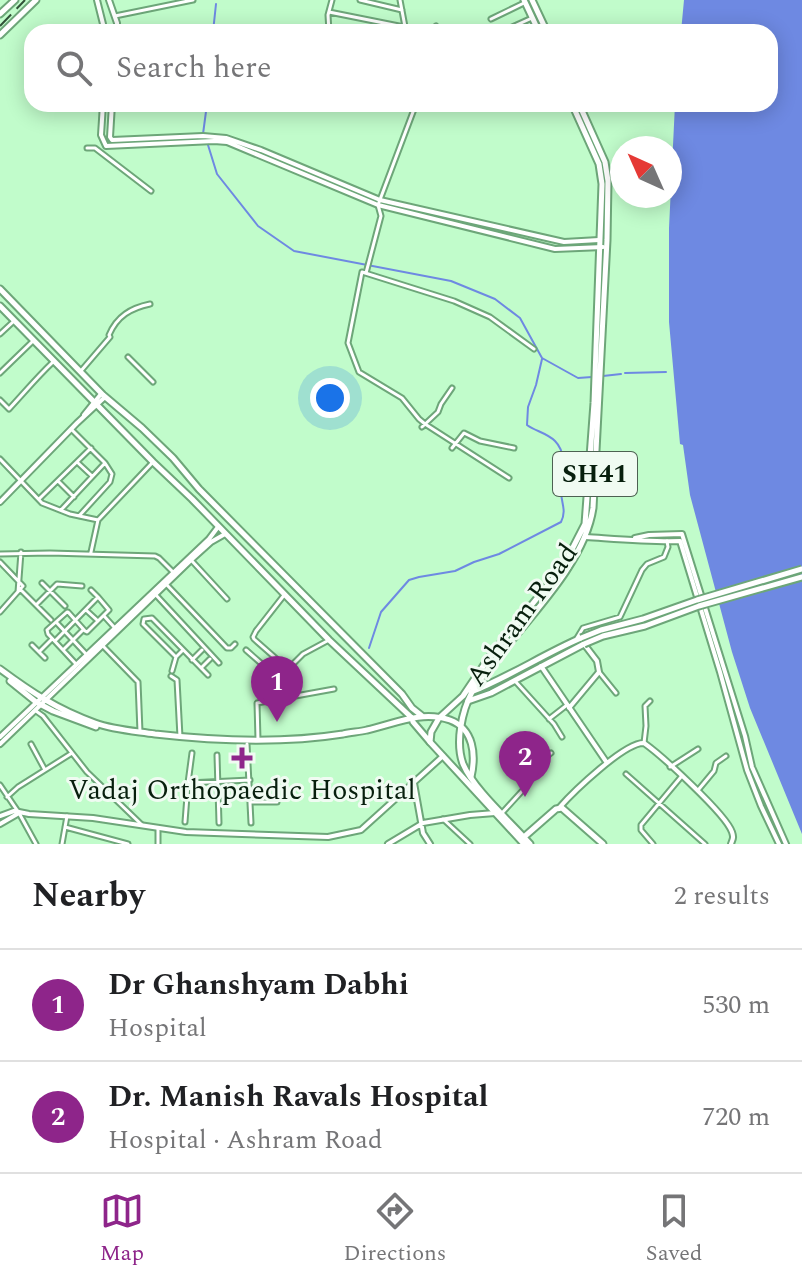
<!DOCTYPE html>
<meta charset="utf-8">
<style>
:root{--surface:#fff;--page:#f6f6f6;--text:#202124;--muted:#757577;--line:#e0e0e0;--accent:#8e258a}
body{margin:0;font-family:Spectral,serif;background:var(--page);color:var(--text)}
.compass{position:absolute;left:610px;top:136px;width:72px;height:72px;border-radius:50%;background:var(--surface);box-shadow:0 4px 20px #0003;rotate:315deg}
.you{position:absolute;left:330px;top:398px;width:28px;height:28px;margin:-20px;border:6px solid #fff;border-radius:50%;background:#1a73e8;box-shadow:0 0 0 12px #1a73e833}
.badge{display:grid;place-items:center;width:52px;height:52px;border-radius:50%;background:var(--accent);color:#fff;font-size:26px;font-weight:700}
.pin{position:absolute;translate:-50% -66px;filter:drop-shadow(0 2px 4px #0008)}
.pin::after{content:'';position:absolute;top:42px;width:28px;height:24px;background:inherit;clip-path:polygon(0 0,100% 0,50% 100%)}
.list{margin:0;padding:0;list-style:none}
h2{display:flex;justify-content:space-between;align-items:center;height:104px;margin:0;padding:0 32px;font-size:34px}
h2 small{font-size:26px;font-weight:400;color:var(--muted)}
.list li{display:grid;grid-template-columns:52px 1fr auto;gap:24px;align-items:center;box-sizing:border-box;height:112px;padding:0 32px;border-top:2px solid var(--line)}
.list b{display:block;font-size:30px;white-space:nowrap}
.list p{margin:0;font-size:26px;white-space:nowrap;color:var(--muted)}
.list em{font-size:26px;font-style:normal;color:var(--muted)}
.icon{flex:none;width:44px;height:44px;fill:none;stroke:currentColor;stroke-width:2;stroke-linecap:round;stroke-linejoin:round}
.map{position:relative;flex:none;width:802px;height:844px;overflow:hidden}
.search{position:absolute;background:var(--surface);box-shadow:0 4px 20px #0003;left:24px;right:24px;top:24px;height:88px;display:flex;align-items:center;gap:20px;box-sizing:border-box;padding:0 28px;border-radius:24px;color:var(--muted);font-size:30px}
.sheet{height:328px;background:var(--surface)}
nav{display:flex;justify-content:space-around;align-items:center;box-sizing:border-box;height:112px;border-top:2px solid var(--line);background:var(--surface);font-size:22px;color:var(--muted)}
nav a{display:grid;justify-items:center;gap:4px}
nav .on{color:var(--accent)}
.map>svg:first-child{display:block}
</style>
<div class="map">
<svg width="802" height="844" viewBox="0 0 802 844">
<rect width="100%" height="100%" fill="#c1fccb"/>
<path fill="#6e89e2" d="M684,0h118v834l-52,-126 -18,-56 -42,-157 -7,-50 -3,-1 -11,-122v-94l6,-124h95v-72h-89z"/>
<g fill="none" stroke-linecap="round" stroke-linejoin="round">
<path stroke="#6e89e2" stroke-width="2" d="M213,32l3,-28
M203,134l4,-30
M208,145l9,29 41,52 36,25 157,30 44,18 25,19 22,40 36,20 14,-1
M625,373l41,-1
M603,376l18,-2
M369,648l12,-36 28,-32 10,-3 36,-6 19,-9 25,-8 62,-32c6,-12 0,-19 0,-31 1,-16 7,-37 -6,-50 -8,-8 -20,-10 -28,-16l1,-18 8,-22 6,-26"/>
<defs>
<path id="minor" d="M360,0l42,10
M400,0l6,32
M329,12l75,15
M115,16l78,-16
M491,19l33,-16
M436,26l4,6
M329,32l-1,-17 4,-15
M501,32l31,-14
M87,148h8l56,43
M366,273l15,-57 -3,-11 38,-101
M0,334l14,-13
M128,357l25,25
M80,372l30,-35 -1,-2c8,-19 22,-27 41,-31
M0,373l33,-32
M0,400l9,9c15,-16 28,-32 44,-47
M422,427l16,-15 3,-8 11,-16
M71,429l34,34 7,11 -2,8 -31,34
M452,448l12,-15 16,8 34,7
M0,459l42,44 28,11 28,6 -7,32
M77,462l15,14
M509,478l-84,-54 -6,-5 -17,-21 -43,-26 -11,-29 14,-71 92,29 36,16 44,32
M58,481l16,16
M39,499l52,-51
M61,510l44,-47
M98,520l55,-58
M0,554l50,-1 105,3 4,2 14,14
M192,561l35,38
M0,562l23,24 -23,26
M42,583l23,23
M166,584l61,64h4l4,-4
M20,589l31,31
M91,590l7,7
M18,592l3,-40
M155,594l64,69
M285,594l-29,37 -3,6 1,2 34,30 15,-15 26,-14
M36,605l21,-21 25,2
M86,610l12,11
M104,616l10,11
M56,622l30,32
M577,638l6,-10 37,-11 22,-47 5,-6 17,-7 4,-10 -1,-6
M55,641l43,-44 11,13 -22,22 -2,-1 -17,-19h-1l-20,18 1,4 28,30
M32,645l13,13
M103,646l35,36 2,50
M63,650l20,-20
M183,650l-7,7 -33,-33 1,-5 8,-1 56,57
M246,650l25,22 9,-9
M39,652l13,-13
M192,660l10,-10
M201,668l9,-9
M172,671l4,-14
M599,672l17,21
M171,676l6,4 3,57
M515,681l39,43 8,13
M36,711l7,5 44,56 55,53
M549,719l18,-14
M258,740l-1,-37 77,-14
M644,743l2,-17 -1,-20 5,-5
M31,744l14,26
M247,744l4,79
M217,755l2,68
M670,767l28,-18
M626,774l79,70
M188,783l4,-30
M0,785l19,28 17,31
M699,789l15,-18 2,-8 10,-7
M7,797l11,-10 54,-34
M250,802h27
M502,813l21,-23 17,-29 11,-8
M443,819l27,25
M185,822l3,-39 62,-3
M65,827l63,17
M62,844l5,-28
M158,844v-16
M653,844l-12,-14v-5l40,-48"/>
<path id="tertiary" d="M97,0l8,32
M109,0l8,23v9
M103,104l-2,31 5,11 108,-5 13,1 151,63 177,44 48,-2
M112,104l-2,33 2,3 91,-4 23,2 35,12 119,50 184,42 35,-2
M84,415l17,-21
M0,502l77,-79 28,-26
M586,537c31,2 63,5 94,4l40,131 27,98 14,36 18,38
M635,538l14,-3 33,-1 63,202 7,31 34,77
M541,666l66,97
M569,708l30,-36 -2,-11 -13,-17
M0,737l209,-198 9,-12
M0,744l191,-184 20,-18 14,-8
M414,783l9,50 7,11
M559,808c14,-16 66,-66 85,-65 17,12 82,71 88,89 2,6 1,6 -1,12
M0,816l14,-5 15,3 64,4 93,14 142,5 33,-7 82,-74
M0,824l19,-11
M388,844l35,-21 47,-8 25,-2"/>
<path id="secondary" d="M0,289l103,106 39,33 31,30 26,31 203,205 10,14 10,8
M0,306l153,156 39,37 137,141 83,78 1,4 17,20
M0,669c31,23 58,41 95,54 19,7 40,8 60,11 62,7 125,10 188,0 8,-2 16,-2 24,-4 27,-6 54,-20 83,-10 24,9 26,35 21,57
M10,681l26,21 17,9 43,16
M471,692c38,-15 73,-38 110,-54
M468,701l23,-8 93,-49
M524,837l32,-28 6,-1 41,36"/>
<path id="primary" d="M524,0l15,32
M532,0l15,32
M0,14l15,-14
M0,35l36,-35
M524,844l-94,-102 1,-10 8,-14 24,-22 27,-40 66,-81 11,-16 18,-35 9,-121 8,-219 -3,-20 -27,-60
M530,844c-19,-22 -56,-54 -67,-80 -8,-22 -1,-53 9,-72 7,-13 17,-24 26,-35 33,-42 87,-95 95,-149l14,-268 1,-59 -3,-19 -26,-58"/>
</defs>
<use href="#minor" stroke="#6da679" stroke-width="7"/>
<use href="#tertiary" stroke="#6da679" stroke-width="8"/>
<use href="#secondary" stroke="#6da679" stroke-width="9"/>
<use href="#primary" stroke="#6da679" stroke-width="9"/>
<use href="#minor" stroke="#fff" stroke-width="3"/>
<use href="#tertiary" stroke="#fff" stroke-width="4"/>
<use href="#secondary" stroke="#fff" stroke-width="5"/>
<use href="#primary" stroke="#fff" stroke-width="5"/>
<path stroke="#315138" stroke-width="2" stroke-dasharray="16 8" stroke-linecap="butt" d="M0,26l25,-26"/>
<defs>
<path id="secondary-bridge" d="M581,638l20,-8 42,-11 54,-19 105,-31
M584,644l19,-8 42,-10 54,-20 103,-29"/>
</defs>
<use href="#secondary-bridge" stroke="#6da679" stroke-width="9" stroke-linecap="butt"/>
<use href="#secondary-bridge" stroke="#fff" stroke-width="5"/>
</g>
<path fill="#8e258a" stroke="#f0fbf2" stroke-width="3" d="M238 746h8v8h8v8h-8v8h-8v-8h-8v-8h8z"/>
<g text-anchor="middle" dominant-baseline="central" stroke-width="6" stroke-linejoin="round" paint-order="stroke">
<rect fill="#f0fbf2" stroke="#4d6152" stroke-width="2" x="553" y="452" width="84" height="44" rx="6"/>
<g font-size="26" font-weight="bold" fill="#071f0d">
<text x="595" y="474">SH41</text>
</g>
<g font-size="28" fill="#071f0d" stroke="#f0fbf2">
<text transform="translate(522 615) rotate(-54)">Ashram Road</text>
</g>
<g font-size="28" fill="#071f0d" stroke="#f0fbf2">
<text x="242" y="790">Vadaj Orthopaedic Hospital</text>
</g>
</g>
</svg>
<svg class="compass" viewBox="-18 -18 36 36"><path d="M0-13l5 13h-10z" fill="#e53935"/><path d="M0 13l5-13h-10z" fill="#757577"/></svg>
<div class="you"></div>
<div class="pin badge" style="left:277px;top:722px">1</div>
<div class="pin badge" style="left:525px;top:797px">2</div>
<div class="search"><svg class="icon" aria-label="search" viewBox="0 0 24 24"><circle cx="10" cy="10" r="6"/><path d="M15 15l6 6"/></svg>Search here</div>
</div>
<section class="sheet">
<h2>Nearby<small>2 results</small></h2>
<ul class="list">
<li><span class="badge">1</span><div><b>Dr Ghanshyam Dabhi</b><p>Hospital</p></div><em>530 m</em></li>
<li><span class="badge">2</span><div><b>Dr. Manish Ravals Hospital</b><p>Hospital · Ashram Road</p></div><em>720 m</em></li>
</ul>
</section>
<nav>
<a class="on"><svg class="icon" aria-label="map" viewBox="0 0 24 24"><path d="M3 6l6-2 6 2 6-2v14l-6 2-6-2-6 2zM9 4v14M15 6v14"/></svg>Map</a>
<a><svg class="icon" aria-label="directions" viewBox="0 0 24 24"><path d="M12 3l9 9-9 9-9-9zM9 14v-3h6M13 9l2 2-2 2"/></svg>Directions</a>
<a><svg class="icon" aria-label="saved" viewBox="0 0 24 24"><path d="M7 4h10v16l-5-4-5 4z"/></svg>Saved</a>
</nav>
